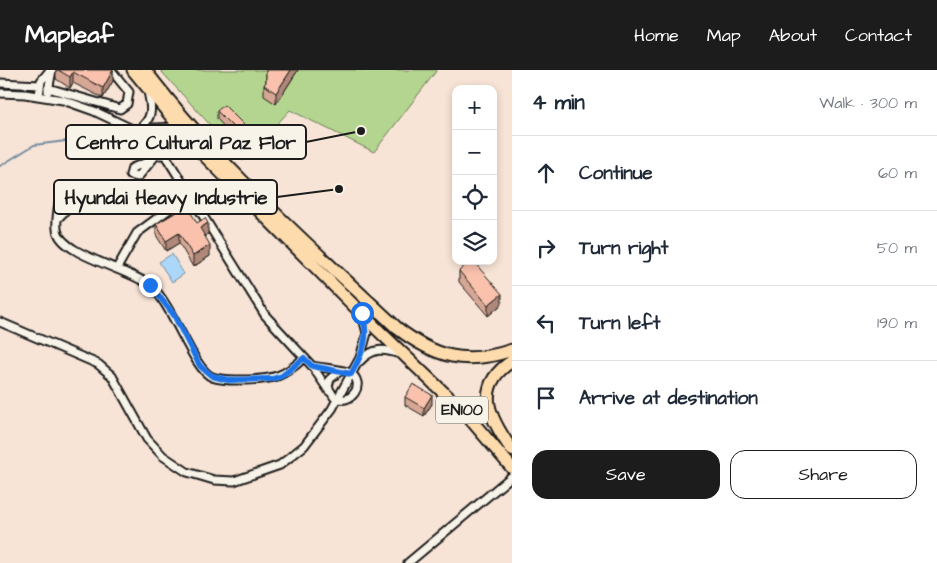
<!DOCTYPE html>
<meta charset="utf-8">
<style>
:root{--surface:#fff;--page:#f2f2f3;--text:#1f2937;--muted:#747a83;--line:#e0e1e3;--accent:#1c1c1c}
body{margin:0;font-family:"Architects Daughter",sans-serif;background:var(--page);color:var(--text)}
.controls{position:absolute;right:15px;top:15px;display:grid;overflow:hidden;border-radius:10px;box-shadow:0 2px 8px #0003}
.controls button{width:45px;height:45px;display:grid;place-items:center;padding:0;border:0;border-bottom:1px solid var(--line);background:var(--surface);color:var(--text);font:25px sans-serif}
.stop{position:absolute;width:15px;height:15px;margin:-11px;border:4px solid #1a73e8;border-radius:50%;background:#fff}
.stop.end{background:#1a73e8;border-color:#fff;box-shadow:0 1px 5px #0008}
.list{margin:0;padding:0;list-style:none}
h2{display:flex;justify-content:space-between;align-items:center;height:65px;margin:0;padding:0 20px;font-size:21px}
h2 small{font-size:16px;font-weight:400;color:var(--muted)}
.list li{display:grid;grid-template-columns:32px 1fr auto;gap:15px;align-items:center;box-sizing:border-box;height:75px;padding:0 20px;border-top:1px solid var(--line)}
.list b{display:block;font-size:19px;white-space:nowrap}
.list em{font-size:16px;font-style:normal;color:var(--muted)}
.actions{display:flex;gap:10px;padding:15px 20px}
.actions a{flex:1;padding:11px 0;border:1px solid var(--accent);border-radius:15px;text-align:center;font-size:18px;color:var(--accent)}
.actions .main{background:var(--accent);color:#fff}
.icon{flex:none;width:28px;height:28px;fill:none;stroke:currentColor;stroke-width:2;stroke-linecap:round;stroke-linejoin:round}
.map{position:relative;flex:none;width:512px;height:493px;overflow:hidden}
header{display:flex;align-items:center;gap:30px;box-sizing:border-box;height:70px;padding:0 25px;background:var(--accent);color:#fff}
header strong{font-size:24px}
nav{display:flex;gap:28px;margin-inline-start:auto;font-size:18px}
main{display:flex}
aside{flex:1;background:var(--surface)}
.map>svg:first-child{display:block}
</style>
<header>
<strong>Mapleaf</strong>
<nav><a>Home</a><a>Map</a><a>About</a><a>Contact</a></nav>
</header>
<main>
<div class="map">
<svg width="512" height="493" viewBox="0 0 512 493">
<rect width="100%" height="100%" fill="#f8e4d6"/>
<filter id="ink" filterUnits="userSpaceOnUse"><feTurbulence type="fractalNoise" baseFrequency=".02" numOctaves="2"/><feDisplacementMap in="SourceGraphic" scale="10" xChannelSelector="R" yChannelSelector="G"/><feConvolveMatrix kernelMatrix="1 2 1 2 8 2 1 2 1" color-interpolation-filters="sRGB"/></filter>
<g filter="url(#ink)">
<path fill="#b4d58f" stroke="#687856" d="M160,0h277l-63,82 -84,-42 -47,51z"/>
<path fill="#add7f8" stroke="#738ca0" d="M172,184l12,20 -12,8 -13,-20z"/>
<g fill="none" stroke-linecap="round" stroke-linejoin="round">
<path stroke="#738ca0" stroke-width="2" d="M0,96l34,-21 72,-9 9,-6"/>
<defs>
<path id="minor" d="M0,13l40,2
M48,18l72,21 7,-5 2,-12 -18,-22
M48,21l4,-21
M0,23l25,1 38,6 31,11 38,18 46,-2
M39,25l2,-14 9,-11
M139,59c14,-10 13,-21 9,-37
M150,91l-18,7 -2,7 8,2 18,-22h9l100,160 47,51 17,25
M60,128c-2,10 -4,21 -3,31 2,26 74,40 94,57 22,19 42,83 61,91 11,4 23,3 34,3 29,-1 37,-3 58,-22
M58,148l8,-8 11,-4 2,-8 -8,-7 -8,1 -3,6 1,8 5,4
M117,198l20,-35 53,-39
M0,252l98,42 14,12 35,63 16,17 24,16 27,8 20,1 46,-16 24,-19 28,-37 28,-51 7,-25 -4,-15
M360,291c13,-13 23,-13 40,-7
M312,296c9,2 31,3 38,7 17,10 1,34 -16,24l-6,-10 2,-8 10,-8
M408,493l104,-87"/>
<path id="primary" d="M133,0l64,78 182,183 86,82 47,55
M145,0c71,94 166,177 252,258 38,29 68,38 115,22
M512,291c-40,26 -22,58 0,89"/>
</defs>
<use href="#minor" stroke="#1c1c1c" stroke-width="11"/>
<use href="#primary" stroke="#1c1c1c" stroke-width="15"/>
<use href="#minor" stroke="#f7f3e8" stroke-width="7"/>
<use href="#primary" stroke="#fedbac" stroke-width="11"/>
</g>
<path fill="#d7a795" stroke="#1c1c1c" d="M56,0h57v11l-10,17 -30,-15 -3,5 -14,-9z
M266,0h32l-22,34 -12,-8v-11l2,-2z
M217,41l28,23 -7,7 -21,-22z
M197,153l11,11 -3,2 5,20 -17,11 -14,-24 -13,8 -10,-16v-11z
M459,201l43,33 -14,12 -29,-34z
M405,327l27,7 -8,12 -19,-11z"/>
<path fill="#af8879" stroke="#1c1c1c" d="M113,0v11l-10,17v-10z
M291,0h7l-22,34v-11z
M73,2v11l-3,5v-11z
M245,56v8l-7,7v-9z
M208,153v11l-8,5v-11z
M179,163v10l-13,8v-10z
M210,175v11l-17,11v-11z
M502,224v10l-14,12v-11z
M432,325v9l-8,12v-8z"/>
<path fill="#fac2ad" stroke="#1c1c1c" d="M58,0h55l-10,18 -30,-16 -3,5z
M266,0h25l-15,23 -12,-8 2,-3z
M224,35l21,21 -7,6 -21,-21z
M187,136l10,17 8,-5 3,5 -8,5 10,17 -17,11 -14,-23 -13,8 -10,-17z
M470,191h3l29,33 -14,11 -29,-34z
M413,314l19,11 -8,13 -19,-11z"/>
</g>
<g fill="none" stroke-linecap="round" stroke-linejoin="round" filter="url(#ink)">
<path stroke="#1a73e8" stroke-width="6" d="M150,215l24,30 26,51 12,10 16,4 44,-1 10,-3 22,-18 8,8 39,8c12,-21 19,-38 11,-61"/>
</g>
<g text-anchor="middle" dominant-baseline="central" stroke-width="5" stroke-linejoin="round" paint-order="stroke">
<rect fill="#f7f3e8" stroke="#5e5c59" stroke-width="1" x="436" y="326.5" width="52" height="27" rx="4"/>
<g font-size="16" font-weight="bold" fill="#1c1c1c">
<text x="462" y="340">EN100</text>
</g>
</g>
<path fill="none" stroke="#1c1c1c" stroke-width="2" d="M361 61L306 72M339 119L277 127"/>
<g fill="#1c1c1c" stroke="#f7f3e8" stroke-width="2">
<circle cx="361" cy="61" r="5"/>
<circle cx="339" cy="119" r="5"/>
</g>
<g fill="#f7f3e8" stroke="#1c1c1c" stroke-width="2">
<rect x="66" y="55" width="240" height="34" rx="5"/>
<rect x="54" y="110" width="223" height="34" rx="5"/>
</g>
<g font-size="19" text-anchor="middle" font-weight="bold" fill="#1c1c1c">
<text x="186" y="79">Centro Cultural Paz Flor</text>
<text x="166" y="134">Hyundai Heavy Industrie</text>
</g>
</svg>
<div class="controls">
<button>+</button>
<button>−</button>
<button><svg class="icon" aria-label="locate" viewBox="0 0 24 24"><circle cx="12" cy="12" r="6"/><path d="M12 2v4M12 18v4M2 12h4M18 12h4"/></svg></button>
<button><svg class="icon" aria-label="layers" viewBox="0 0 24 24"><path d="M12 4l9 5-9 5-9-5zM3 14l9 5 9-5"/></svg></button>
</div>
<div class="stop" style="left:362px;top:243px"></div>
<div class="stop end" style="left:150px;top:215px"></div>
</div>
<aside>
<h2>4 min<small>Walk · 300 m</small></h2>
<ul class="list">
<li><svg class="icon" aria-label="ahead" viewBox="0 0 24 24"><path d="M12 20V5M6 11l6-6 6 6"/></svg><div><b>Continue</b></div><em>60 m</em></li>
<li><svg class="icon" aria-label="right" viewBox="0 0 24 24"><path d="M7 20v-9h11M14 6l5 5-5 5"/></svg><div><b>Turn right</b></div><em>50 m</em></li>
<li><svg class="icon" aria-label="left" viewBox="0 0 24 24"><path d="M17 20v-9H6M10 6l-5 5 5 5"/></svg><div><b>Turn left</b></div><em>190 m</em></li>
<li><svg class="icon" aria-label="arrive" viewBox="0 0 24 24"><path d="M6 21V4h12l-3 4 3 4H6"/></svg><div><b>Arrive at destination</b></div></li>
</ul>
<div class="actions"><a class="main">Save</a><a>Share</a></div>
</aside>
</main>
